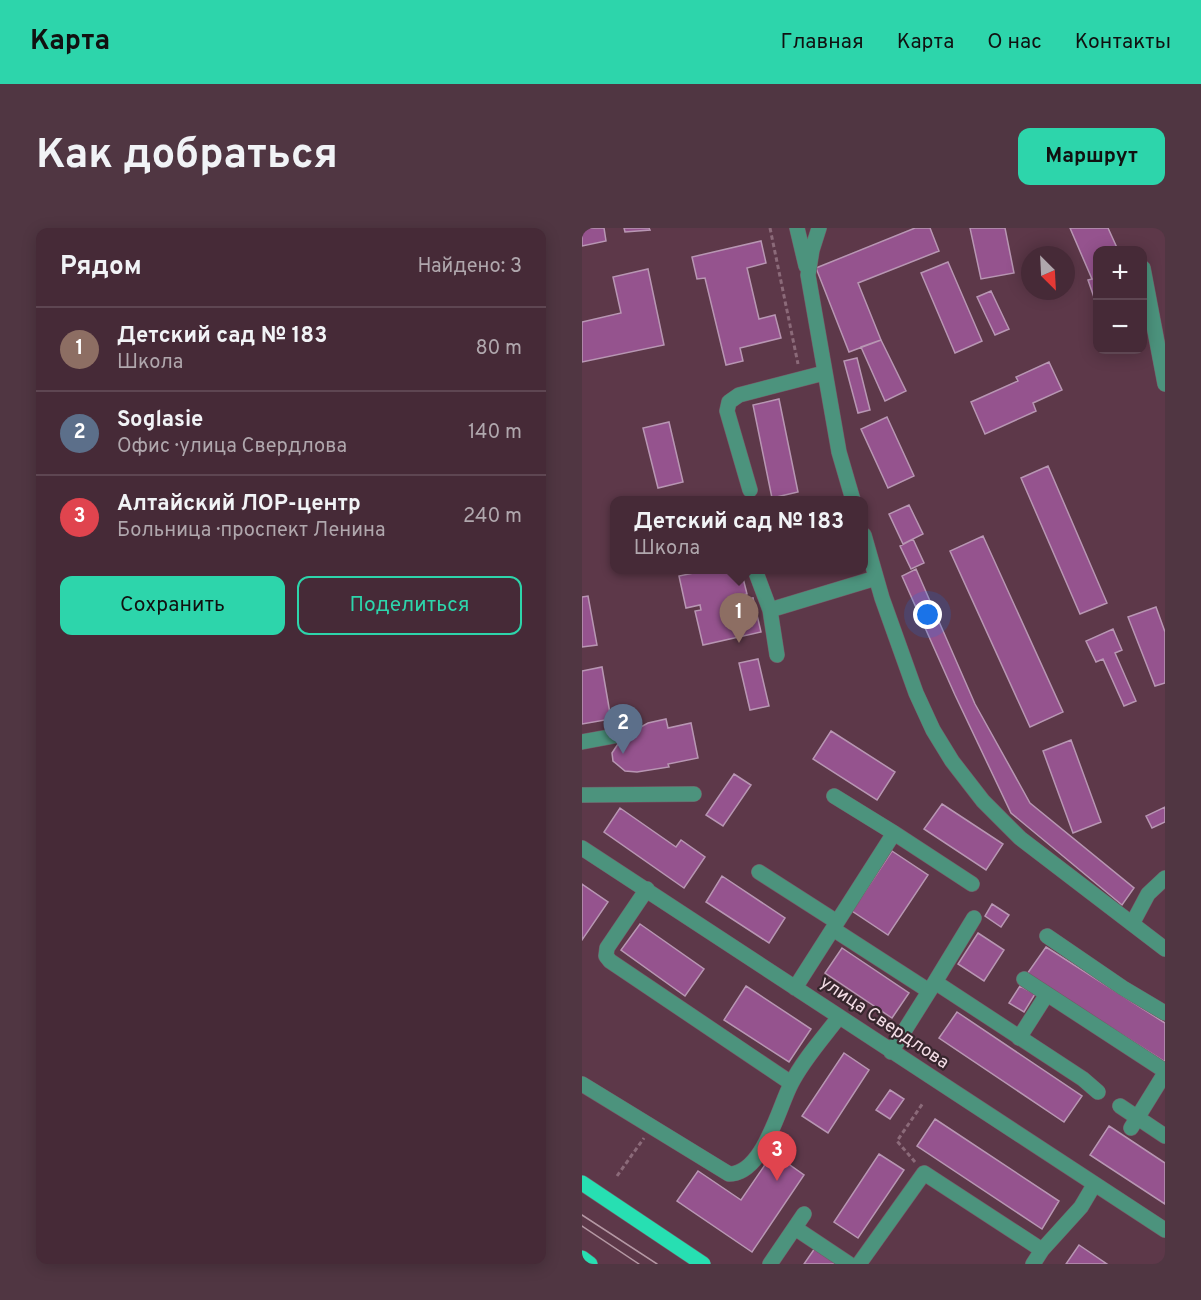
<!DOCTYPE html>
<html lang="ru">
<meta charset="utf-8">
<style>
:root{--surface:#462a37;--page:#503642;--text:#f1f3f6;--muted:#b0a7ad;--line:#5e4652;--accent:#2dd5ab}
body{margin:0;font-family:Overpass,sans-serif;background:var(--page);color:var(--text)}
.controls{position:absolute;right:18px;top:18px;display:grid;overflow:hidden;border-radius:12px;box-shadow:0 3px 15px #0003}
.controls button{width:54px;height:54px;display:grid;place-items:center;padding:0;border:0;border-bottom:2px solid var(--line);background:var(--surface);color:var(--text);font:30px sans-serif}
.compass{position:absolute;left:439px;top:18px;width:54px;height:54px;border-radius:50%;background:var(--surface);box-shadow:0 3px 15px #0003;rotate:156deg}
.you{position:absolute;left:346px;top:387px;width:21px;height:21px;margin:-15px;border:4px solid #fff;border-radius:50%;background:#1a73e8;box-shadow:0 0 0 9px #1a73e833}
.badge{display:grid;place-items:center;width:39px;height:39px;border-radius:50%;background:var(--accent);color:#fff;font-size:20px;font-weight:700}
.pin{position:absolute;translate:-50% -50px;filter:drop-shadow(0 2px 3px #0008)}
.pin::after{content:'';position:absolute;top:32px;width:21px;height:18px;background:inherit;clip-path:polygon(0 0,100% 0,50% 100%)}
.popup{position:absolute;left:28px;top:268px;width:258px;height:78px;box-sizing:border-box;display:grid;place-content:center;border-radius:12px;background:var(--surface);filter:drop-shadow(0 2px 4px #0005);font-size:20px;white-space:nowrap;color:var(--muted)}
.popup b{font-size:22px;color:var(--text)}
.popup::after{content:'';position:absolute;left:50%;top:100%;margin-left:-12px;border:12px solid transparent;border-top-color:var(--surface)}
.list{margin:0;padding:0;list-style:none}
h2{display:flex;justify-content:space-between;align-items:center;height:78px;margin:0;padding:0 24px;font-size:26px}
h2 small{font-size:20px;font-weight:400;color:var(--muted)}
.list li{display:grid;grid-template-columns:39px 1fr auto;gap:18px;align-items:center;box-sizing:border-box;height:84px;padding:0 24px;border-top:2px solid var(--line)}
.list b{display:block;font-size:22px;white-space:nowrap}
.list p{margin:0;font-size:20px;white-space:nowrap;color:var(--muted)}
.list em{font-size:20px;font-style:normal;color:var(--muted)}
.actions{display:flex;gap:12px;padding:18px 24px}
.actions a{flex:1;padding:14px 0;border:2px solid var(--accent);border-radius:12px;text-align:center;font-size:21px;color:var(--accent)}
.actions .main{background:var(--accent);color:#111}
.map{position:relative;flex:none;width:583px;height:1036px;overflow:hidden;border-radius:12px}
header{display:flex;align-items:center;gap:36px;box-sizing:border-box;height:84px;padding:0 30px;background:var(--accent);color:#111}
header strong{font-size:28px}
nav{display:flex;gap:33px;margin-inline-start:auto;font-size:21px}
.intro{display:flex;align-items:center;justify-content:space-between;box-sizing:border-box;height:144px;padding:0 36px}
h1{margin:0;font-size:42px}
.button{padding:15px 27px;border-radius:12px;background:var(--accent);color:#111;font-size:21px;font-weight:700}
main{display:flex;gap:36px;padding:0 36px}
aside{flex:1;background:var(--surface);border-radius:12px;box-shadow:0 3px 15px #0003}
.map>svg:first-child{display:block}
</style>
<header>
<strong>Карта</strong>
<nav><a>Главная</a><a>Карта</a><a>О нас</a><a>Контакты</a></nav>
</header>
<div class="intro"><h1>Как добраться</h1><a class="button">Маршрут</a></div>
<main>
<aside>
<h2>Рядом<small>Найдено: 3</small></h2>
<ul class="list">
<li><span class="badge" style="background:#8d6e63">1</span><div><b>Детский сад № 183</b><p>Школа</p></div><em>80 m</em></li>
<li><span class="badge" style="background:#5c6f8a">2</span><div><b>Soglasie</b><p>Офис · улица Свердлова</p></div><em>140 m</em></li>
<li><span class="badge" style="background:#e0444e">3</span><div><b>Алтайский ЛОР-центр</b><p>Больница · проспект Ленина</p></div><em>240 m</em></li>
</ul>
<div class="actions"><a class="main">Сохранить</a><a>Поделиться</a></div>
</aside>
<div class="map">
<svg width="583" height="1036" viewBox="0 0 583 1036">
<rect width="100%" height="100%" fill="#5d3849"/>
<path fill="#95538e" stroke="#b896b3" stroke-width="1.5" d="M0,0h22l2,13 -24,5z
M42,0h25l1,2 -25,2z
M333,0h15l9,23 -81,32 23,57 -32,12 -33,-84z
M388,0h35l9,45 -33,6z
M488,0h38l10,22h-20v59l-10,-29 4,-1z
M179,13l5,22 -19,5 12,51 16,-4 6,23 -41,10 3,13 -17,4 -21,-87 -8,1 -5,-22z
M366,34l34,79 -27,12 -34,-80z
M66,41l16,76 -82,17v-40l39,-9 -8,-36z
M409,63l18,38 -14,6 -18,-38z
M299,112l25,51 -21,10 -24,-54z
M275,130l13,52 -12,3 -14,-52z
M467,134l13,28 -29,13 3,8 -51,23 -14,-32 47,-21 -2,-4z
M197,171l19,93 -26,6 -19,-93z
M305,189l27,59 -26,12 -27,-59z
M87,194l14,60 -25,6 -15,-60z
M466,238l59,137 -27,11 -59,-136z
M327,277l14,29 -20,10 -14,-30z
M401,308l80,176 -33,15 -80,-176z
M331,311l11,24 -13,6 -11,-23z
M334,341l59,135 55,99 104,85 -12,17 -111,-92 -56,-118 -53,-119z
M126,342h33l6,24 -9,2 1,5 14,-3 8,34 -58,13 -8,-34 6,-1 -1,-5 -14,3 -7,-32z
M6,368l9,49 -15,2v-50z
M574,379l9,25v51l-10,3 -27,-69z
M531,401l9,21 -7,3 21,48 -12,5 -21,-47 -7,3 -10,-21z
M176,431l11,47 -19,4 -11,-47z
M20,439l9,52 -29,5v-53z
M84,491l2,9 23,-5 7,35 -30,6 1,3 -32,5 -12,-1 -12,-10 -1,-8 8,-12 15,-5 2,-7 11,-6z
M249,503l64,41 -18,28 -64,-41z
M489,512l30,82 -28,11 -30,-82z
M152,546l17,11 -28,41 -17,-11z
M360,576l61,40 -17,26 -62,-41z
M583,579v15l-13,6 -6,-12z
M38,580l56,39 5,-7 24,17 -21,31 -80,-56z
M310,623l36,24 -40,60 -36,-24z
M140,648l63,42 -16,25 -63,-41z
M0,656l26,18 -26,38z
M410,676l17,11 -8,12 -16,-11z
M58,696l64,45 -19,27 -64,-46z
M396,705l26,17 -20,31 -26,-17z
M464,719l119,76v39l-138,-88z
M260,720l67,45 -17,25 -67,-45z
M164,758l65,43 -22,33 -65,-42z
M438,758l15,8 -11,18 -15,-9z
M375,784l125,84 -18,26 -125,-84z
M262,825l25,17 -41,63 -26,-17z
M308,862l14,9 -14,20 -14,-9z
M353,891l124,82 -17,28 -125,-83z
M527,898l56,37v41l-75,-49z
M191,925l31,22 -52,77 -75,-51 21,-30 43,29z
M297,926l25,16 -46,68 -24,-16z
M497,1017l28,19h-41z
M233,1020l23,16h-34z"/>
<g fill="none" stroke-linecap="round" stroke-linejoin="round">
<defs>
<path id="minor" d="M215,0l9,38
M237,0l-7,22 -4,25 31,177 14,48
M561,40l22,116
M168,262l-23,-79 2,-9 10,-7 85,-22
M282,307l18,63 34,95 17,37 19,31 31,40 37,37 145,111
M173,342l15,40 7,45
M188,382l106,-32
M0,514l43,-8
M0,567l112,-1
M252,568l60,37
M0,620l583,382
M177,644l78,50
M65,661l-40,59 -1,8 4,5 181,122
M550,696l16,-30 17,-16
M251,701l96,62
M465,708l76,52 42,25
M442,751l23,15
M353,754l39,-64
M213,760l99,-155 78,51
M437,810l28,-44 118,77
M309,824l44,-70 148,97 15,13
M0,856l147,90c34,0 49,-65 62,-90 12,-24 32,-46 48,-67
M538,878l45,30
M549,900l34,-55
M213,1000l54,36
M188,1036l34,-50
M277,1036l65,-91 118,77
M451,1036l9,-14 39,-43 13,-22"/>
<path id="major" d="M0,955l121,81
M0,1030l8,6"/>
</defs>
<use href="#minor" stroke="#785665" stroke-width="16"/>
<use href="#major" stroke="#785665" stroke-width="16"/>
<path stroke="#8b6a79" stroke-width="3" stroke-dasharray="4.5 3" stroke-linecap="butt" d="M188,0l28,136
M333,934l-18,-21 26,-38
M35,948l27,-38"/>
<use href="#minor" stroke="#4c937d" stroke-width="15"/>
<use href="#major" stroke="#27dfb2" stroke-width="15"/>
<path stroke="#b497a3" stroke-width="1.5" d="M0,987l75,49
M0,998l57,38"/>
</g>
<g text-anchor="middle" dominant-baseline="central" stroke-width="4.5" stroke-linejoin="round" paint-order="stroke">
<g font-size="18" fill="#f4dde6" stroke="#37262d">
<text transform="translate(302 795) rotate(34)">улица Свердлова</text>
</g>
</g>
</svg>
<div class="controls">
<button>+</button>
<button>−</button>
</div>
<svg class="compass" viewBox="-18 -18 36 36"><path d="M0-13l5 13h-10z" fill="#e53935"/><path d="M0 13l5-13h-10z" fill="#b0a7ad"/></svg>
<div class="you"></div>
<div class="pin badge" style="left:157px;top:415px;background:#8d6e63">1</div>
<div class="popup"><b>Детский сад № 183</b>Школа</div>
<div class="pin badge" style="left:41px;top:526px;background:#5c6f8a">2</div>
<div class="pin badge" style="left:195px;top:953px;background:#e0444e">3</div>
</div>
</main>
